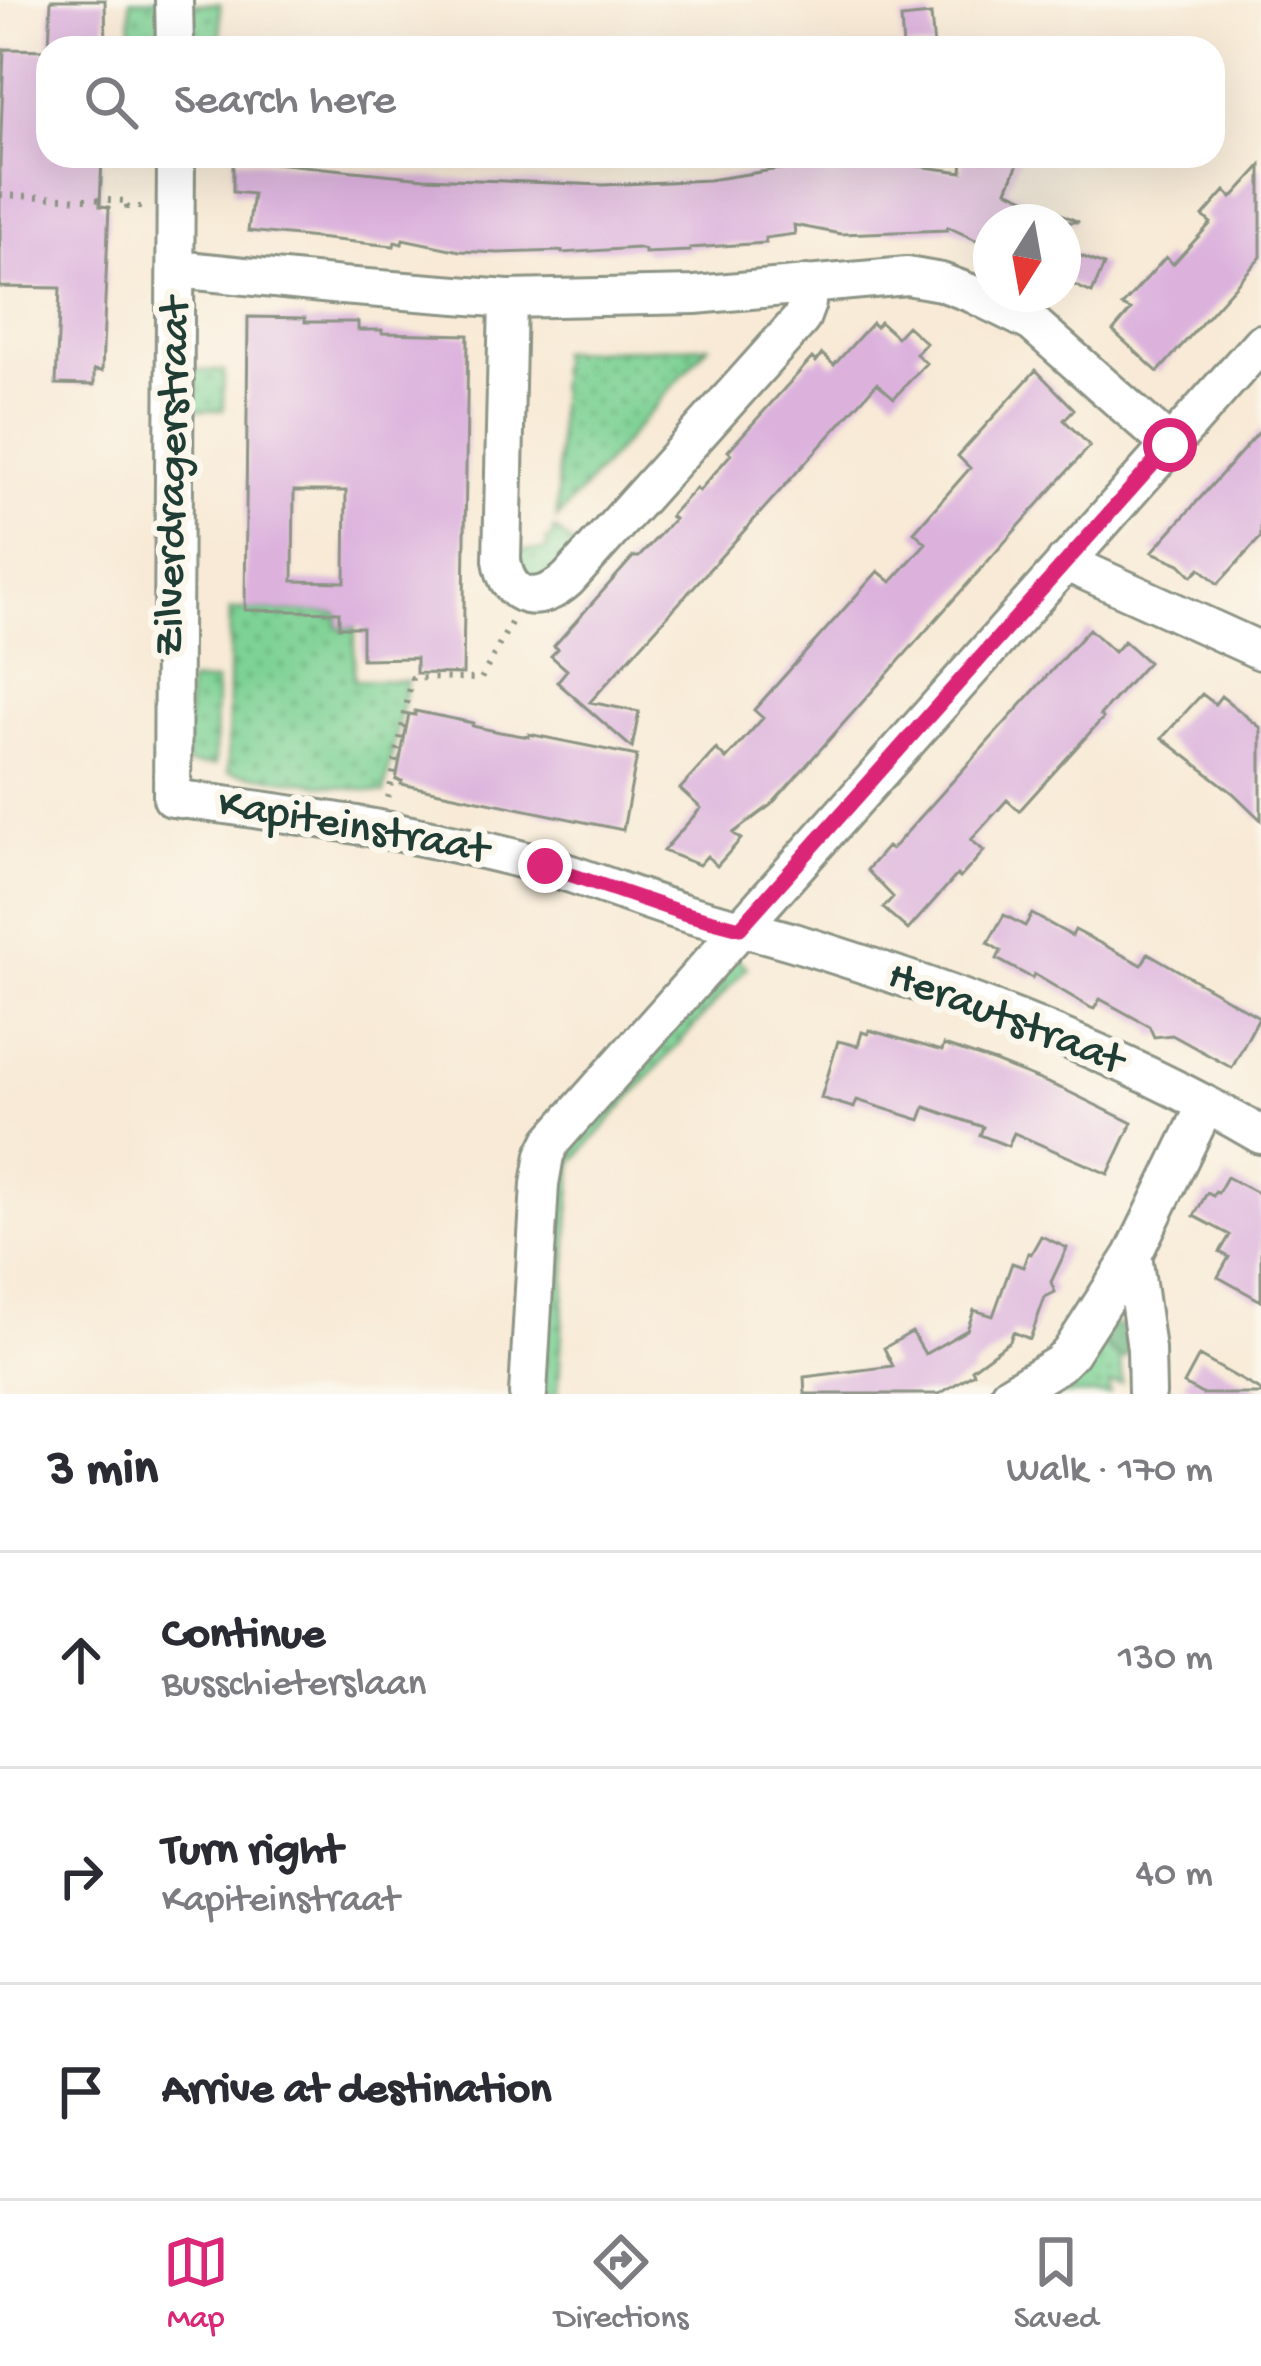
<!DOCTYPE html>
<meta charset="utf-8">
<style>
:root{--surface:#fff;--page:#f2f2f3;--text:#2b2b33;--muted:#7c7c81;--line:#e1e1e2;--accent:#db2777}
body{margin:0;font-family:"Gochi Hand",sans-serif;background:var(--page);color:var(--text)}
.compass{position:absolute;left:973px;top:204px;width:108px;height:108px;border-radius:50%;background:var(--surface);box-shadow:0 12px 48px #0002;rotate:191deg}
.stop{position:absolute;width:36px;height:36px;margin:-27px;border:9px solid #db2777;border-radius:50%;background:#fff}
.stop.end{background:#db2777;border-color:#fff;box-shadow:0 3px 12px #0008}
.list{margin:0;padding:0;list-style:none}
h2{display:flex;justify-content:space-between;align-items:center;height:156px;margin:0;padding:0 48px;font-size:51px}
h2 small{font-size:39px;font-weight:400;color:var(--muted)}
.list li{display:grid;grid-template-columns:78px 1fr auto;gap:36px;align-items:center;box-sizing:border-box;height:216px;padding:0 48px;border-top:3px solid var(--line)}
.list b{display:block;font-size:45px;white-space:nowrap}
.list p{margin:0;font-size:39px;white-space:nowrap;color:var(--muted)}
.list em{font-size:39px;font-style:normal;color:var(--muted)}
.icon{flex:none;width:66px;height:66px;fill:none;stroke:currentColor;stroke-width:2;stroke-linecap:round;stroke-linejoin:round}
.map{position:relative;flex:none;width:1261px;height:1394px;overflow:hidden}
.search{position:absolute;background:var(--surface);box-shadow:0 12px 48px #0002;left:36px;right:36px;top:36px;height:132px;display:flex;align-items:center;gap:30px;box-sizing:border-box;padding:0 42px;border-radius:36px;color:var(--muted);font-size:45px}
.sheet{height:804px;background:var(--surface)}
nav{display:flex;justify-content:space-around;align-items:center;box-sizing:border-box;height:168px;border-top:3px solid var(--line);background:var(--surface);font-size:33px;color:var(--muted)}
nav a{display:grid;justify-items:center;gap:6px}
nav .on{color:var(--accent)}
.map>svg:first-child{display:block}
</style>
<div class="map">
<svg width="1261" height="1394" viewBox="0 0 1261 1394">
<defs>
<pattern id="grass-dots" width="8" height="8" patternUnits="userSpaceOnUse" patternTransform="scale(3)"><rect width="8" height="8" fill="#7ed295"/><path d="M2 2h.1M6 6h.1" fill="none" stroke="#67ac7a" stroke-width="1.8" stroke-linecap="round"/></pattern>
<pattern id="forest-firs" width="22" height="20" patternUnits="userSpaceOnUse" patternTransform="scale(3)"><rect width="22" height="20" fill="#66b47e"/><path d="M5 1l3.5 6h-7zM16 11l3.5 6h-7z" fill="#539468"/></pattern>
</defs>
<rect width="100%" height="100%" fill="#fbf7ec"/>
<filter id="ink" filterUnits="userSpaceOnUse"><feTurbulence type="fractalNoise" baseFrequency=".00833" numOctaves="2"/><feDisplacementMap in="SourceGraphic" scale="24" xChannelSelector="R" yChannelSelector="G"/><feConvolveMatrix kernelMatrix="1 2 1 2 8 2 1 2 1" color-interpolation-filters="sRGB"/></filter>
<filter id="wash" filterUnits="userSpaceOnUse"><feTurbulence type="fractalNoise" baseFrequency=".004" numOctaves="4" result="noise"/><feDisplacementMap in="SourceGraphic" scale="48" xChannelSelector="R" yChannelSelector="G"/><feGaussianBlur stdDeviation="2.7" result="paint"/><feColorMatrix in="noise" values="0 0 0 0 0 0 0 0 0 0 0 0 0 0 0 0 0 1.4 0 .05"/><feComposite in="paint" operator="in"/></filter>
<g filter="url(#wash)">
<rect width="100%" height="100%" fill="#f8ead6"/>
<path fill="url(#grass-dots)" stroke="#4e8864" stroke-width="3" d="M130,0h31v42h-30z
M191,4h29l1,37h-30z
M708,346l-151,173 2,-167z
M192,370l32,1 -1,39h-31z
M553,530h3l23,20c-23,26 -50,49 -63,0h30l1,-11h5z
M230,610l107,2v15l18,1 -1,52 53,1 -23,112 -156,-21z
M188,682h28l-1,83h-28z
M735,957l12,10 -174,195 -15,232h-16l17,-238z
M1094,1337l26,21 2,25 -13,1 1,10h-59z"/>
<path fill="url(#forest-firs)" stroke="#427859" stroke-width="3" d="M1118,1325l10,7 4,15 -7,11h-5l-26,-21 13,-11z"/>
<g id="blocks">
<path fill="#dcb2dd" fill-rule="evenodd" d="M51,0h54l1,48h-57z
M931,15l3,33h-31l-2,-30z
M4,49l44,1v106h54l-2,50 9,1 -7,164 -8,-1v15l-38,-1 4,-96 -60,-1v-125z
M973,156h48l-14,34 72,32h-88v25l-43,-20 -1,3 -106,4 -47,-9 1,9 -30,4 1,5 -76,5v3l-45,2v-3l-8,-2 -75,5v-2l-64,2 -38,-2 -57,-12 -1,5 -7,-2 -1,4 -146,-15 5,-37 -20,-2v-33l191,19 179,7 106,-5 96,-15 91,-2 66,9 1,-13 9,1z
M1261,166v91l-103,115 -45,-41 18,-21 -9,-4 44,-49 7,7 38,-41 -8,-7 22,-25 7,7z
M1063,249l41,16 -12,28 -29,-13z
M248,317l57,1v4h53v8h24v3l86,2 -5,339 -47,-1v-15l-54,1v-32h-23v-15l-94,-2zM294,491h52l-1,91 -52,-1z
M880,322l17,15 10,-11 19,17 -10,11 10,9 -32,35 -17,-15 -287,319 49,10 -7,36 -75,-66 10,-12 -16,-14 7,-7 -4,-3 79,-89h6l35,-38 -4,-3 26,-28 3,3 32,-37 -3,-3 84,-93 4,4 6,-8 12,11 38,-42 4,4z
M1036,370l38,39 -10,11 26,26 -319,359 -38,28 8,6 -24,27 -10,-10 -8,9 -36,-14 38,-43 -21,-19 36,-40 10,10 37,-41 -9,-8 124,-139 13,11 35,-39 -12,-11 56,-64 -12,-12z
M1261,430v107l-43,47 -18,-16 -8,8 -12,-12 -28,-12z
M1089,629l25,23 10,-11 24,21 -48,53 3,3 -84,93 -12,-11 -36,40 13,11 -24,27 -3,-3 -49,55 -25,-22 10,-11 -26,-27 20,-23 4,3z
M1202,694l13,10 6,-8 40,32v92l-28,-27 -71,-55z
M415,711l58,12 -1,3 28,6 29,5v-3l108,22 -14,74 -222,-46 1,-3 -6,-1 13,-66 6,1z
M1032,914l40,22 3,-6 67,35 6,-12 111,64 -27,51 -60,-33 -18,2 -5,-11 -49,-27 -6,10 -3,-1 -57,-34 -2,4 -35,-19 4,-8 -13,-8 16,-28 21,11z
M869,1030l73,21 2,-6 51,17 68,27 69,34 -24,51 -94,-41 -6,13 -28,-11 3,-8 -58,-20 -5,13 -63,-20 -3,8 -33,-10 17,-57 20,5 4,-14 6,2z
M1227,1177l34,18v106l-43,-24 11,-20 -9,-5 10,-17 -36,-19 13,-23 6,3 2,-4 3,1z
M1041,1236l26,12 -16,34 4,10 -10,5 -15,42 -17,-7 -3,9 -38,28 2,4 -35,21h-134l-1,-17 89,-11 -9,-18 28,-16 13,22 42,-24 7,-20 19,6 19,-53 11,4 5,-14 3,1z
M1199,1356l62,35v3h-59l-18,-10z"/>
</g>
</g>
<g filter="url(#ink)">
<use href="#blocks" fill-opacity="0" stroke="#8c9485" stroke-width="3"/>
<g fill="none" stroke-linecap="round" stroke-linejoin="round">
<defs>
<path id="street" d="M174,0l1,48
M176,156l-4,642c124,16 246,34 367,66 49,14 97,34 146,49 38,11 77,19 115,31 158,49 317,107 461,191
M177,269l165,17 166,13 187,-4 212,-19 34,6 32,12 59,29 138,122
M508,299l-6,261c6,42 38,45 66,19l233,-260 6,-16v-19
M1065,562l196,89
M1133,1255l13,94 1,45
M528,1394l12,-210 5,-29 7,-14 709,-798
M1009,1394l50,-30 11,-11 63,-98 73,-150"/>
</defs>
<use href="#street" stroke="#8c9485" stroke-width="42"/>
<path stroke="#8c9485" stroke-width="6" stroke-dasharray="3 9" stroke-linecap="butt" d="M0,195l127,6v6h16
M388,798l24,-120 69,1 31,-58"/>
<use href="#street" stroke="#fff" stroke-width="36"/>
</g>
</g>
<g fill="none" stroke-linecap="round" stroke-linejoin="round" filter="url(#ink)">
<path stroke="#db2777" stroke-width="15" d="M545,866l138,47 57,15 430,-483"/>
</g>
<g text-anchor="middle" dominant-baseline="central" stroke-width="12" stroke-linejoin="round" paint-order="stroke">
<g font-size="45" fill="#1f3d34" stroke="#fbf7ec">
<text transform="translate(175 477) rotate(-89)">Zilverdragerstraat</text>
<text transform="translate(353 829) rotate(10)">Kapiteinstraat</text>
<text transform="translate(1005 1020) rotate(21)">Herautstraat</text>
</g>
</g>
</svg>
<svg class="compass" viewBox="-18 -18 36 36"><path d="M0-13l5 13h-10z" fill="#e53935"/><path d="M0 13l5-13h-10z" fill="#7c7c81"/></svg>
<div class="stop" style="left:1170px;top:445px"></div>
<div class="stop end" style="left:545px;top:866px"></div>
<div class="search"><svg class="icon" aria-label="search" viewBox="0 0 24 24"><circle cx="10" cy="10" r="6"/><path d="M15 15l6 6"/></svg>Search here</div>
</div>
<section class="sheet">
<h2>3 min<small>Walk · 170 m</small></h2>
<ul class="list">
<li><svg class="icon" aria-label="ahead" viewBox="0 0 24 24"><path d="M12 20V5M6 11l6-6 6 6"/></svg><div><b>Continue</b><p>Busschieterslaan</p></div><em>130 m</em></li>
<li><svg class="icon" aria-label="right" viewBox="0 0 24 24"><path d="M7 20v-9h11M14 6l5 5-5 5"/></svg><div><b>Turn right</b><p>Kapiteinstraat</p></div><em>40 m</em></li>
<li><svg class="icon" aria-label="arrive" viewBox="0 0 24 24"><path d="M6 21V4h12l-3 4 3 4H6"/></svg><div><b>Arrive at destination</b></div></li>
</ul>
</section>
<nav>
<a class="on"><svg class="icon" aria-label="map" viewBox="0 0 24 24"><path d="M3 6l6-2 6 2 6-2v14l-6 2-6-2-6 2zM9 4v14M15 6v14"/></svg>Map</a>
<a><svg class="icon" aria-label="directions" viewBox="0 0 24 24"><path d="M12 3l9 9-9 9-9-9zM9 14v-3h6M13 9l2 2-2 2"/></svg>Directions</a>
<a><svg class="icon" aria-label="saved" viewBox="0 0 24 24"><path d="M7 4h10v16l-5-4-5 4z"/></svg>Saved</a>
</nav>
